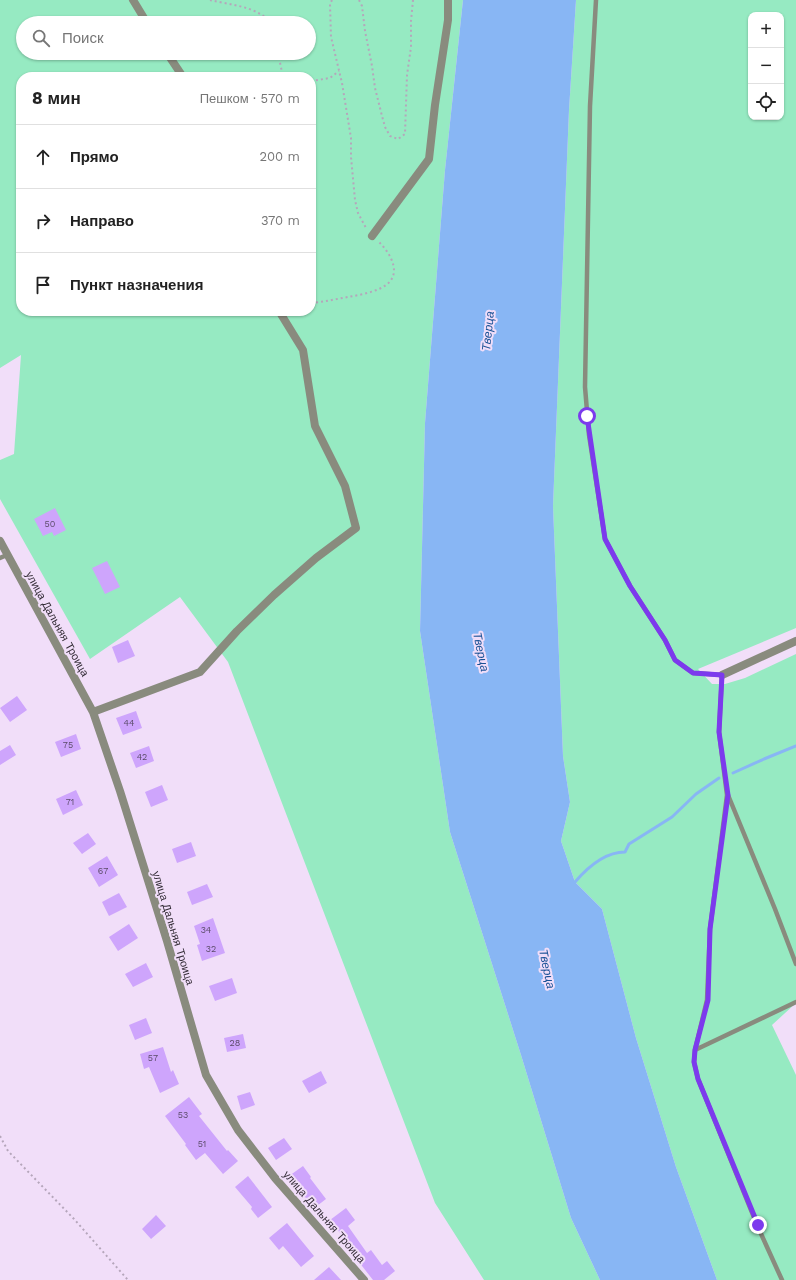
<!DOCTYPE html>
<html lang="ru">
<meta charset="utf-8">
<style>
:root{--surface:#fff;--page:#f6f6f6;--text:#222;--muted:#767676;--line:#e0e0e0}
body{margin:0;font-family:"Work Sans",sans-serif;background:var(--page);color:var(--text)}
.controls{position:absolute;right:12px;top:12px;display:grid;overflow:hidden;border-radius:8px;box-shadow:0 1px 3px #0004}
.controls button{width:36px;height:36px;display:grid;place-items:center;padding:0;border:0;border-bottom:1px solid var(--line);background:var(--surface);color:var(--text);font:20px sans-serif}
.stop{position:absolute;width:12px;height:12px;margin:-9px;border:3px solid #7c3aed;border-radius:50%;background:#fff}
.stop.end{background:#7c3aed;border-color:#fff;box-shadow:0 1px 4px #0008}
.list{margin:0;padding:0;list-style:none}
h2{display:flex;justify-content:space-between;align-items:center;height:52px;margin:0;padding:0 16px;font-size:17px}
h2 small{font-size:13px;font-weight:400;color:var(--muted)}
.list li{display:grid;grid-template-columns:26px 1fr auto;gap:12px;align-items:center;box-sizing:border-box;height:64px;padding:0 16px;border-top:1px solid var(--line)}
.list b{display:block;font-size:15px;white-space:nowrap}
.list em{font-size:13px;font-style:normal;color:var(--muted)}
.icon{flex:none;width:22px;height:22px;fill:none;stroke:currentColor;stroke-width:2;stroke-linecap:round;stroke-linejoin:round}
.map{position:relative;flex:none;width:796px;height:1280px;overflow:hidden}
.search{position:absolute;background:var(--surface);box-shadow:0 1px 3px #0004;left:16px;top:16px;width:300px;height:44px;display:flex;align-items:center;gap:10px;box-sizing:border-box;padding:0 14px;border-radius:22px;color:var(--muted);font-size:15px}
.panel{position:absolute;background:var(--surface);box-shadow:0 1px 3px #0004;left:16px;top:72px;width:300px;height:244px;border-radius:16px}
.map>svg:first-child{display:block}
</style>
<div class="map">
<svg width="796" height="1280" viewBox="0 0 796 1280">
<rect width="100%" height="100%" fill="#f1def9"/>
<path fill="#96eac2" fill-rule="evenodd" d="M0,0h463l-18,170 -20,253 -5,208 30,201 71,223 50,163 29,62h-116l-49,-77 -207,-541 -48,-65 -90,62 -90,-160v-39l14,-6 7,-99 -21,13zM23,23h286v30h-286zM21,77h290v234h-290z
M576,0h220v628l-98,41 14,15h13l20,-6 51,-24v349l-24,22 24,50v205h-79l-41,-113 -40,-129 -34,-129 -27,-27 -14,-41 9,-39 -7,-46 -10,-250 16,-396zM751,15h30v102h-30z"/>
<path fill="#88b6f4" d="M463,0h113l-7,110 -16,396 10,250 7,46 -9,39 14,41 27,27 34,129 40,129 41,113h-117l-29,-62 -50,-163 -71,-223 -30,-201 5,-208 20,-253z"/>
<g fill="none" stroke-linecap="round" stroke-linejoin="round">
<path stroke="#88b6f4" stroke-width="3" d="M733,773l31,-14 32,-13
M575,882c12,-14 30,-30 50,-30l4,-8 43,-27 24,-23 23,-16"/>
</g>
<path fill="#cea5fc" d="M55,508l11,22 -12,6 -2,-4 -9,4 -9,-17z
M107,561l13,26 -15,7 -13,-26z
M128,640l7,16 -17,7 -6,-16z
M17,696l10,14 -17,12 -10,-14z
M136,711l6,17 -19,7 -7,-17z
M76,734l5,15 -20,8 -6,-15z
M10,745l6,10 -16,10v-14z
M149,746l5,15 -18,7 -6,-15z
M162,785l6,15 -17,7 -6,-15z
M76,790l7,15 -20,10 -7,-16z
M88,833l8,11 -14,10 -9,-11z
M191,842l5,14 -19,7 -5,-14z
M107,856l11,19 -19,12 -11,-19z
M207,884l6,13 -21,8 -5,-13z
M119,893l8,14 -18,9 -7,-14z
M213,918l12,35 -23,8 -5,-16 3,-1 -6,-18z
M129,924l9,14 -20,13 -9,-14z
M146,963l7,14 -20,10 -8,-13z
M232,978l5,15 -22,8 -6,-15z
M146,1018l6,15 -17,7 -6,-15z
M243,1034l3,14 -19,4 -3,-14z
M163,1047l8,25 2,-2 6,14 -19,9 -11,-26 -5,2 -4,-15z
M321,1071l6,12 -18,10 -7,-12z
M250,1092l5,13 -14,5 -4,-14z
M189,1097l13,17 -3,2 28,35 1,-1 10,11 -15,13 -18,-21 -9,7 -11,-15 1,-1 -21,-28z
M284,1138l8,11 -16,11 -8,-12z
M303,1166l8,11 -1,1 16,21 -13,10 -24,-33z
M248,1176l24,31 -14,11 -7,-9 1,-2 -17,-20z
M346,1208l9,12 -7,6 19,27 4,-3 11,15 5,-4 8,10 -11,9h-11l-25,-32 -1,1 -8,-10 4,-2 -13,-17z
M156,1215l10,11 -15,13 -9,-10z
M287,1223l27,33 -13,11 -18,-21 -4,4 -10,-12z
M329,1267l12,13h-27z"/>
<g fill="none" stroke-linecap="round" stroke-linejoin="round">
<path stroke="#b5a6bb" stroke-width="2" stroke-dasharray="2 3" stroke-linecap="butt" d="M210,0c20,5 47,6 61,23
M332,0l-2,4 1,33 11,46 9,55v19l4,43 3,13 8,15
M359,0l3,6 3,25 7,35 3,22 7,28 3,11 5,9 8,3 7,-5 2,-59 4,-28v-26l2,-21
M278,53l5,24
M311,81l19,-3 9,-7
M311,218l2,11 -2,5
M311,303c13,-1 25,-4 37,-6 11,-2 23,-4 33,-9 23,-11 11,-33 -2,-46
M0,1136l8,15 66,68 54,61"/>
<path stroke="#898b7e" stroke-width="4.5" d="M596,0l-6,106 -5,281 4,48 16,104 25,47 35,54 10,20 18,13 29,2 -3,57 8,63 -17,134 -3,71 -12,50 -1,12 4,17 59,146 25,55
M0,558l7,-3
M728,795l47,114 21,55
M695,1050l101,-48"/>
<path stroke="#898b7e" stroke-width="8" d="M133,0l14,23
M167,53l16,24
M372,236l57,-77 6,-54 13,-85v-20
M0,541l93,171 27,79 47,150 39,134 32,55 37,48 89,102
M722,675l74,-34
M93,712l107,-40 37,-41 37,-36 42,-37 40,-30 -11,-42 -30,-60 -12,-76 -24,-39"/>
</g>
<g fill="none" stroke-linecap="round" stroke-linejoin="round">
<path stroke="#7c3aed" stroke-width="5" d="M587,416l18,123 25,47 35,54 10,20 18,13 29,2 -3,57 9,63 -18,134 -2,71 -13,50 -1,12 4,17 60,146"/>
</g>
<g text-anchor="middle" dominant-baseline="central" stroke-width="4" stroke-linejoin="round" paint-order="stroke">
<g font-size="9" fill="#5a4b68">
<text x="50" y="524">50</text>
<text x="129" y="723">44</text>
<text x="68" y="745">75</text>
<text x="142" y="757">42</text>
<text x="70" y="802">71</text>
<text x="103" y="871">67</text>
<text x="206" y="930">34</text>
<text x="211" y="949">32</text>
<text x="235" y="1043">28</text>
<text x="153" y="1058">57</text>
<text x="183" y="1115">53</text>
<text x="202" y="1144">51</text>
</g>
<g font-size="11" fill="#342d37" stroke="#f1def9">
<text transform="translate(57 624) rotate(61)">улица Дальняя Троица</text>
<text transform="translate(173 928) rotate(73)">улица Дальняя Троица</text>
<text transform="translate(324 1217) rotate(49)">улица Дальняя Троица</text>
</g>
<g font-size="12" font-style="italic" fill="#1a5296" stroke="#f1def9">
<text transform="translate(488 331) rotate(-84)">Тверца</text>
<text transform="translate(481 652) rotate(78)">Тверца</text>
<text transform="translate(547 969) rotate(78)">Тверца</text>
</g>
</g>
</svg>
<div class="controls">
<button>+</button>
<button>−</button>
<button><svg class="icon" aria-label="locate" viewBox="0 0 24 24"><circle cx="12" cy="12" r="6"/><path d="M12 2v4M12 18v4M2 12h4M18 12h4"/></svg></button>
</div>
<div class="stop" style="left:587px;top:416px"></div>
<div class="stop end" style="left:758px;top:1225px"></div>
<div class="search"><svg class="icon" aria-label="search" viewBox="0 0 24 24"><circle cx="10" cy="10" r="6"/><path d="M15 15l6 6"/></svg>Поиск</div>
<section class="panel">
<h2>8 мин<small>Пешком · 570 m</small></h2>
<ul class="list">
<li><svg class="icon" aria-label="ahead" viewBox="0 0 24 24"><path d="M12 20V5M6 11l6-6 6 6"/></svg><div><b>Прямо</b></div><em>200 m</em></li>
<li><svg class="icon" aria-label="right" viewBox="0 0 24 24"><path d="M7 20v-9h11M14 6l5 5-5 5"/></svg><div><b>Направо</b></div><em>370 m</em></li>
<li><svg class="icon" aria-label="arrive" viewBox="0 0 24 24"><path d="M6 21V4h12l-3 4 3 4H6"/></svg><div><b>Пункт назначения</b></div></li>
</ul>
</section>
</div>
